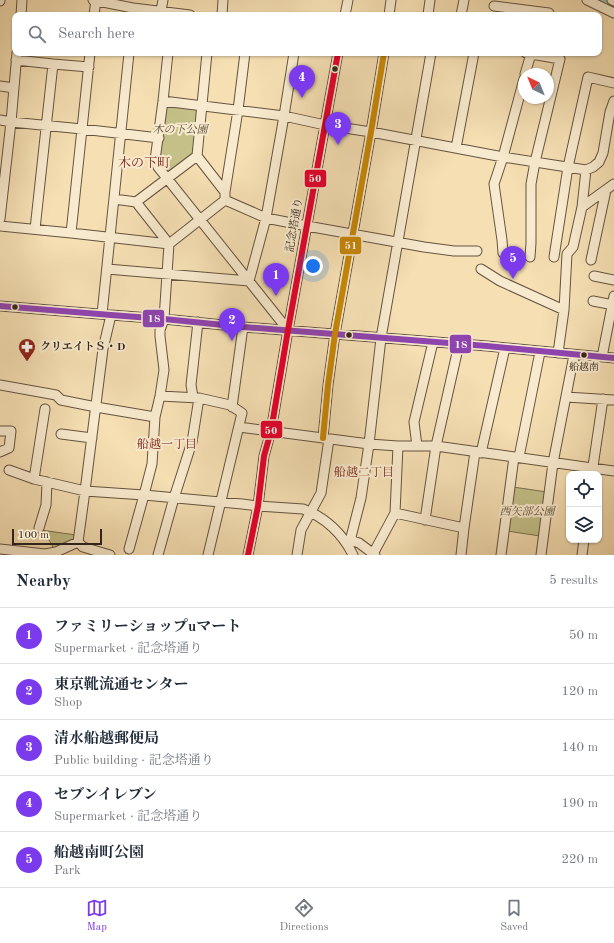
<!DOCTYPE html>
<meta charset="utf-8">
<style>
:root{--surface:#fff;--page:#f6f6f7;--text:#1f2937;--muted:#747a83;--line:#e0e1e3;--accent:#7c3aed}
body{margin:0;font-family:"Old Standard TT","Noto Serif JP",serif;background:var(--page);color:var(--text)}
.controls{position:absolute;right:12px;bottom:12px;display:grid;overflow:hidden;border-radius:8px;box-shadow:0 1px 3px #0004}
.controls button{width:36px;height:36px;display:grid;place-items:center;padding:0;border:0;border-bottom:1px solid var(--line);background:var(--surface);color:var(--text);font:20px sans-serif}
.compass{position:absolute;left:518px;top:68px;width:36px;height:36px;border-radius:50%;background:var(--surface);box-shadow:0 1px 3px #0004;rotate:317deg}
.scale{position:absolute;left:12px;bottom:10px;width:90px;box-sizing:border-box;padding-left:4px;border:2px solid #35241a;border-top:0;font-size:11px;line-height:14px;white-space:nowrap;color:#35241a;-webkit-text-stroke:3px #f8eace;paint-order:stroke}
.you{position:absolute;left:313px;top:266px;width:14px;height:14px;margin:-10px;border:3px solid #fff;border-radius:50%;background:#1a73e8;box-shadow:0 0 0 6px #1a73e833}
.badge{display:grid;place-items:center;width:26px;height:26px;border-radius:50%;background:var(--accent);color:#fff;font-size:13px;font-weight:700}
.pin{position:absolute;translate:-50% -33px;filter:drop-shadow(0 1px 2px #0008)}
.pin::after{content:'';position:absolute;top:21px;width:14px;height:12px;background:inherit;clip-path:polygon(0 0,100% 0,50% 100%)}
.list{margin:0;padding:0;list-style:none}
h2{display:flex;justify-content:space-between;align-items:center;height:52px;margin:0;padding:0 16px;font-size:17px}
h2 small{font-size:13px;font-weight:400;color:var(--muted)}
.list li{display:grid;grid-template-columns:26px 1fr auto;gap:12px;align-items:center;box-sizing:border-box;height:56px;padding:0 16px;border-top:1px solid var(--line)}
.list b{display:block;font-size:15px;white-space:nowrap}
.list p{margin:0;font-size:13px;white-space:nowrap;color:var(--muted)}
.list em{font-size:13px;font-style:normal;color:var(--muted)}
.icon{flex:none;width:22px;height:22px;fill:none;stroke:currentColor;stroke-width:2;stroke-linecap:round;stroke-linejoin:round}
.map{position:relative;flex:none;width:614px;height:555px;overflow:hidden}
.search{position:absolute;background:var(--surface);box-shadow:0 1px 3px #0004;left:12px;right:12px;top:12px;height:44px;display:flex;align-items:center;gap:10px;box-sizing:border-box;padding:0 14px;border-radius:8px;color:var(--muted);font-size:15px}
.sheet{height:332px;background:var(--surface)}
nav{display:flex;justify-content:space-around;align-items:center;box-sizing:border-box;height:56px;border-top:1px solid var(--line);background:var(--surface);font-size:11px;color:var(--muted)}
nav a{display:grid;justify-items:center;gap:2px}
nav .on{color:var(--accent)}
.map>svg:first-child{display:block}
</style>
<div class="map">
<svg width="614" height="555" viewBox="0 0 614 555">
<rect width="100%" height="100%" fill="#f5dfb3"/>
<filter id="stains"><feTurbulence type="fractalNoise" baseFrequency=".005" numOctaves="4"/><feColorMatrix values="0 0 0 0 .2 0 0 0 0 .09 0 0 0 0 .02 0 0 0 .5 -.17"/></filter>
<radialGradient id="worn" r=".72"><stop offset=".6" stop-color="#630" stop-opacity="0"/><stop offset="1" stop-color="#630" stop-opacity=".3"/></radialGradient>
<path fill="#c4c088" stroke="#7c7251" d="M165,105l34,4 -5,45 -26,20 -7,-9 -1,-8z
M513,487l34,5 -7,44 -33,-5z
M41,530l35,5 -1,7 -20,9 -7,-13 -8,-5z"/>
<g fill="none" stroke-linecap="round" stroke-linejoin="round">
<path stroke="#9cbcb1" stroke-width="11" d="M598,0l16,7"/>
<defs>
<path id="minor" d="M93,0l40,8 57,7
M587,0l27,13
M612,0l2,1
M0,1v-1
M494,6l55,7
M161,11l2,-11
M21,15l1,-15
M94,15l2,-15
M222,15l1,-15
M345,15l3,-15
M389,15l2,-15
M428,15l2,-15
M461,15l3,-15
M168,53l-5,48 -8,59 3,7 130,163
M207,53l-10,103 28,36
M526,53l34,6 -25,103 -4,22v59l-1,14
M16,60l37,4 -18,165
M53,64l36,3
M525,74l6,-20
M0,86l14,2
M163,101l121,15 41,9 46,7 132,25 83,13 7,-3 6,-5 4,-9 7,-41 4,-11
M0,120l11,2 71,7 77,9
M456,148l18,-95
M114,199l22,3 33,42 -5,75 -4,11v6l4,34 -4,26 -5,21 -3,47 -8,31 -15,54
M225,200l41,18 41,8 117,21 30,4h23
M136,202l61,-46
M582,207l32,-23
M0,219l11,-97 6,-69
M0,226l71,7 98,11 56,-44v-8l13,-82 7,-57
M71,233l19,-180
M503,253l-1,-13 -8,-56 9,-27 21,-78
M554,257l14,-90 20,-90 26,6
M591,260l15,-70
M107,269l142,12 17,-63 18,-102 10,-63
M481,269l19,12 64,29
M594,276l20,4
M593,301l21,4
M0,306l111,9 53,4 79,8 244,19 127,12
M102,314l27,-261
M558,353l6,-43 3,-56 6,-7 9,-40 4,-37
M602,357l12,-61
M0,385l56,10 5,5 35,7 59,10
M160,396l39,2 31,7 12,8 -34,142
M193,397l-2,-12 7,-63
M566,397l48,3
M232,407l11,-80
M239,427l130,17 29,2h38l178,25
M0,431h11l-2,17 -9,4
M61,434l31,4
M323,438l5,-53 7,-51 36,-202 13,-79
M417,446l-3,-24 19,-80
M481,453l24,-105
M519,457l21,-105
M9,470l25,9 51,12 59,4 98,9 16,2 45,3c22,8 40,25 50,46
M592,473l11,-74
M34,479l11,-70
M395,513l69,15
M425,520l11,-74 23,-102
M39,528l7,-23 1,-23
M346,541h7l6,2 16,12
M350,541l11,-43 8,-54 12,-106 50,-285
M78,542l5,5 27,8
M0,549l45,5 11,-2 22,-10 7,-51 18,-142 8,-34
M373,554l22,-41 3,-67
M158,555l16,-57 18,-56 7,-44
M248,555l10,-49 6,-50 7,-25 17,-101 50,-277
M297,555l4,-25 20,-37 8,-54
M461,555l3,-27 11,-76
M501,555l13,-98
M541,555l12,-92 21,-108
M582,555l2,-15"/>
</defs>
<use href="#minor" stroke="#655340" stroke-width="11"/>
<use href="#minor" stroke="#f8eace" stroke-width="9"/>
<defs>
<path id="bus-1" d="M0,306l111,9 53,4 79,8 244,19 127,12"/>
<path id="bus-2" d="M323,438l5,-53 7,-51 36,-202 13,-79"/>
<path id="bus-3" d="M248,555l10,-49 6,-50 7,-25 17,-101 50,-277"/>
</defs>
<use href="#bus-1" stroke="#f8eace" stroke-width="9"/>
<use href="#bus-2" stroke="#f8eace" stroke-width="9"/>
<use href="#bus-3" stroke="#f8eace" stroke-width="9"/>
<use href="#bus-1" stroke="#8e44ad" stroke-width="6"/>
<use href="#bus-2" stroke="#c68606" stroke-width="6"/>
<use href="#bus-3" stroke="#e4002b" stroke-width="6"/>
</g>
<defs>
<symbol id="pharmacy-pin" viewBox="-11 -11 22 30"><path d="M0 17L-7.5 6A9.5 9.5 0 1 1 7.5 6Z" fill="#8f2418" stroke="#f8eace"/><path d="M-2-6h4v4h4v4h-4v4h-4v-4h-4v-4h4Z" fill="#fff"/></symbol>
</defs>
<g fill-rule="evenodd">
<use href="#pharmacy-pin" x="17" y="337" width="20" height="27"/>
</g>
<g fill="#35241a" stroke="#f8eace" stroke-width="1.5">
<circle cx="335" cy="69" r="3.5"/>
<circle cx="15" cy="307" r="3.5"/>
<circle cx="349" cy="335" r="3.5"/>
<circle cx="584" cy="355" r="3.5"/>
</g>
<g text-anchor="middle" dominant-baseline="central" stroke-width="4" stroke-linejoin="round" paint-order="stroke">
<g font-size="10" fill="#35241a" stroke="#f8eace">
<text x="584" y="367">船越南</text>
</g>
<g font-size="11" font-style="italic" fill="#594b36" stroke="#f8eace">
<text x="180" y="130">木の下公園</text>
<text x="527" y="512">西矢部公園</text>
</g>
<g font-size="11" fill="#35241a" stroke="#f8eace">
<text transform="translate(295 225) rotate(-80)">記念塔通り</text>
</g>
<g font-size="11" font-weight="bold" fill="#35241a" stroke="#f8eace" text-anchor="start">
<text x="40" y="347">クリエイトＳ・D</text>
</g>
<g font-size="12" fill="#7a1f14" stroke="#f8eace">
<text x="167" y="445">船越一丁目</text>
<text x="364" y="473">船越二丁目</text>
</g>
<g font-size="13" fill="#7a1f14" stroke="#f8eace">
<text x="144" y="163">木の下町</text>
</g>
</g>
<g stroke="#f8eace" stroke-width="1.5">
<rect x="304" y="169" width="23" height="19" rx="4" fill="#e4002b"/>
<rect x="339" y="236" width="23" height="19" rx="4" fill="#c68606"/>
<rect x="142" y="309" width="23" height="19" rx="4" fill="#8e44ad"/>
<rect x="449" y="334" width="23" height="20" rx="4" fill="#8e44ad"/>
<rect x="260" y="420" width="23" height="19" rx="4" fill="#e4002b"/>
</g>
<g font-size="11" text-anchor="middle" font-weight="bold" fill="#fff">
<text x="315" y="182">50</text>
<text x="351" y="249">51</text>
<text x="154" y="322">18</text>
<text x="461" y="348">18</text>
<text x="271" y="434">50</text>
</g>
<rect width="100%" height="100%" filter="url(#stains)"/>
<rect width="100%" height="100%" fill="url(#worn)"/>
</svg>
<div class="controls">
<button><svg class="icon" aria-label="locate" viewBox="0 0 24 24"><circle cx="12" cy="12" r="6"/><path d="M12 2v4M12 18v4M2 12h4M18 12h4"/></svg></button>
<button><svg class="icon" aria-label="layers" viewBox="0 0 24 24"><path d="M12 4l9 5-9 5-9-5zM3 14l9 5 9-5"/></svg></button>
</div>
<svg class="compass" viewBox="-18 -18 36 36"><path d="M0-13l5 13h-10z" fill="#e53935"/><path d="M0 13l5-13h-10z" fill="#747a83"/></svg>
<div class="scale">100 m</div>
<div class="you"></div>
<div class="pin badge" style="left:276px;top:296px">1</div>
<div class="pin badge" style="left:232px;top:341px">2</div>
<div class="pin badge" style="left:338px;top:145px">3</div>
<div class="pin badge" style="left:302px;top:98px">4</div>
<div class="pin badge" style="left:513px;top:279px">5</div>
<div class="search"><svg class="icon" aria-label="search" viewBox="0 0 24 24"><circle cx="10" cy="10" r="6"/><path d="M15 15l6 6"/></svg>Search here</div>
</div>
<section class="sheet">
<h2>Nearby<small>5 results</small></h2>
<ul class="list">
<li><span class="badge">1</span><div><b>ファミリーショップuマート</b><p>Supermarket · 記念塔通り</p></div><em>50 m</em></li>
<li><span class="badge">2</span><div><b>東京靴流通センター</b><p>Shop</p></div><em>120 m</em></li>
<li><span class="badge">3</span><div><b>清水船越郵便局</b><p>Public building · 記念塔通り</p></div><em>140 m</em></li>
<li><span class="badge">4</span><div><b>セブンイレブン</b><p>Supermarket · 記念塔通り</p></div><em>190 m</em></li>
<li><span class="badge">5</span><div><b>船越南町公園</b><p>Park</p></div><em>220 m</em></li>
</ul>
</section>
<nav>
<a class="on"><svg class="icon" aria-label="map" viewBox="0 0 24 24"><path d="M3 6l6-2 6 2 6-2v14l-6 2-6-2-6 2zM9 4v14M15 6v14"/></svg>Map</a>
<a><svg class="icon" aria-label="directions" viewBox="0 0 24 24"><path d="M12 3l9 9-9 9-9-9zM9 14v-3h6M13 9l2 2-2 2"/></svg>Directions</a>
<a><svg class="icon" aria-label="saved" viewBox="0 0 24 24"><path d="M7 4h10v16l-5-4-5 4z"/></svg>Saved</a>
</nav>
